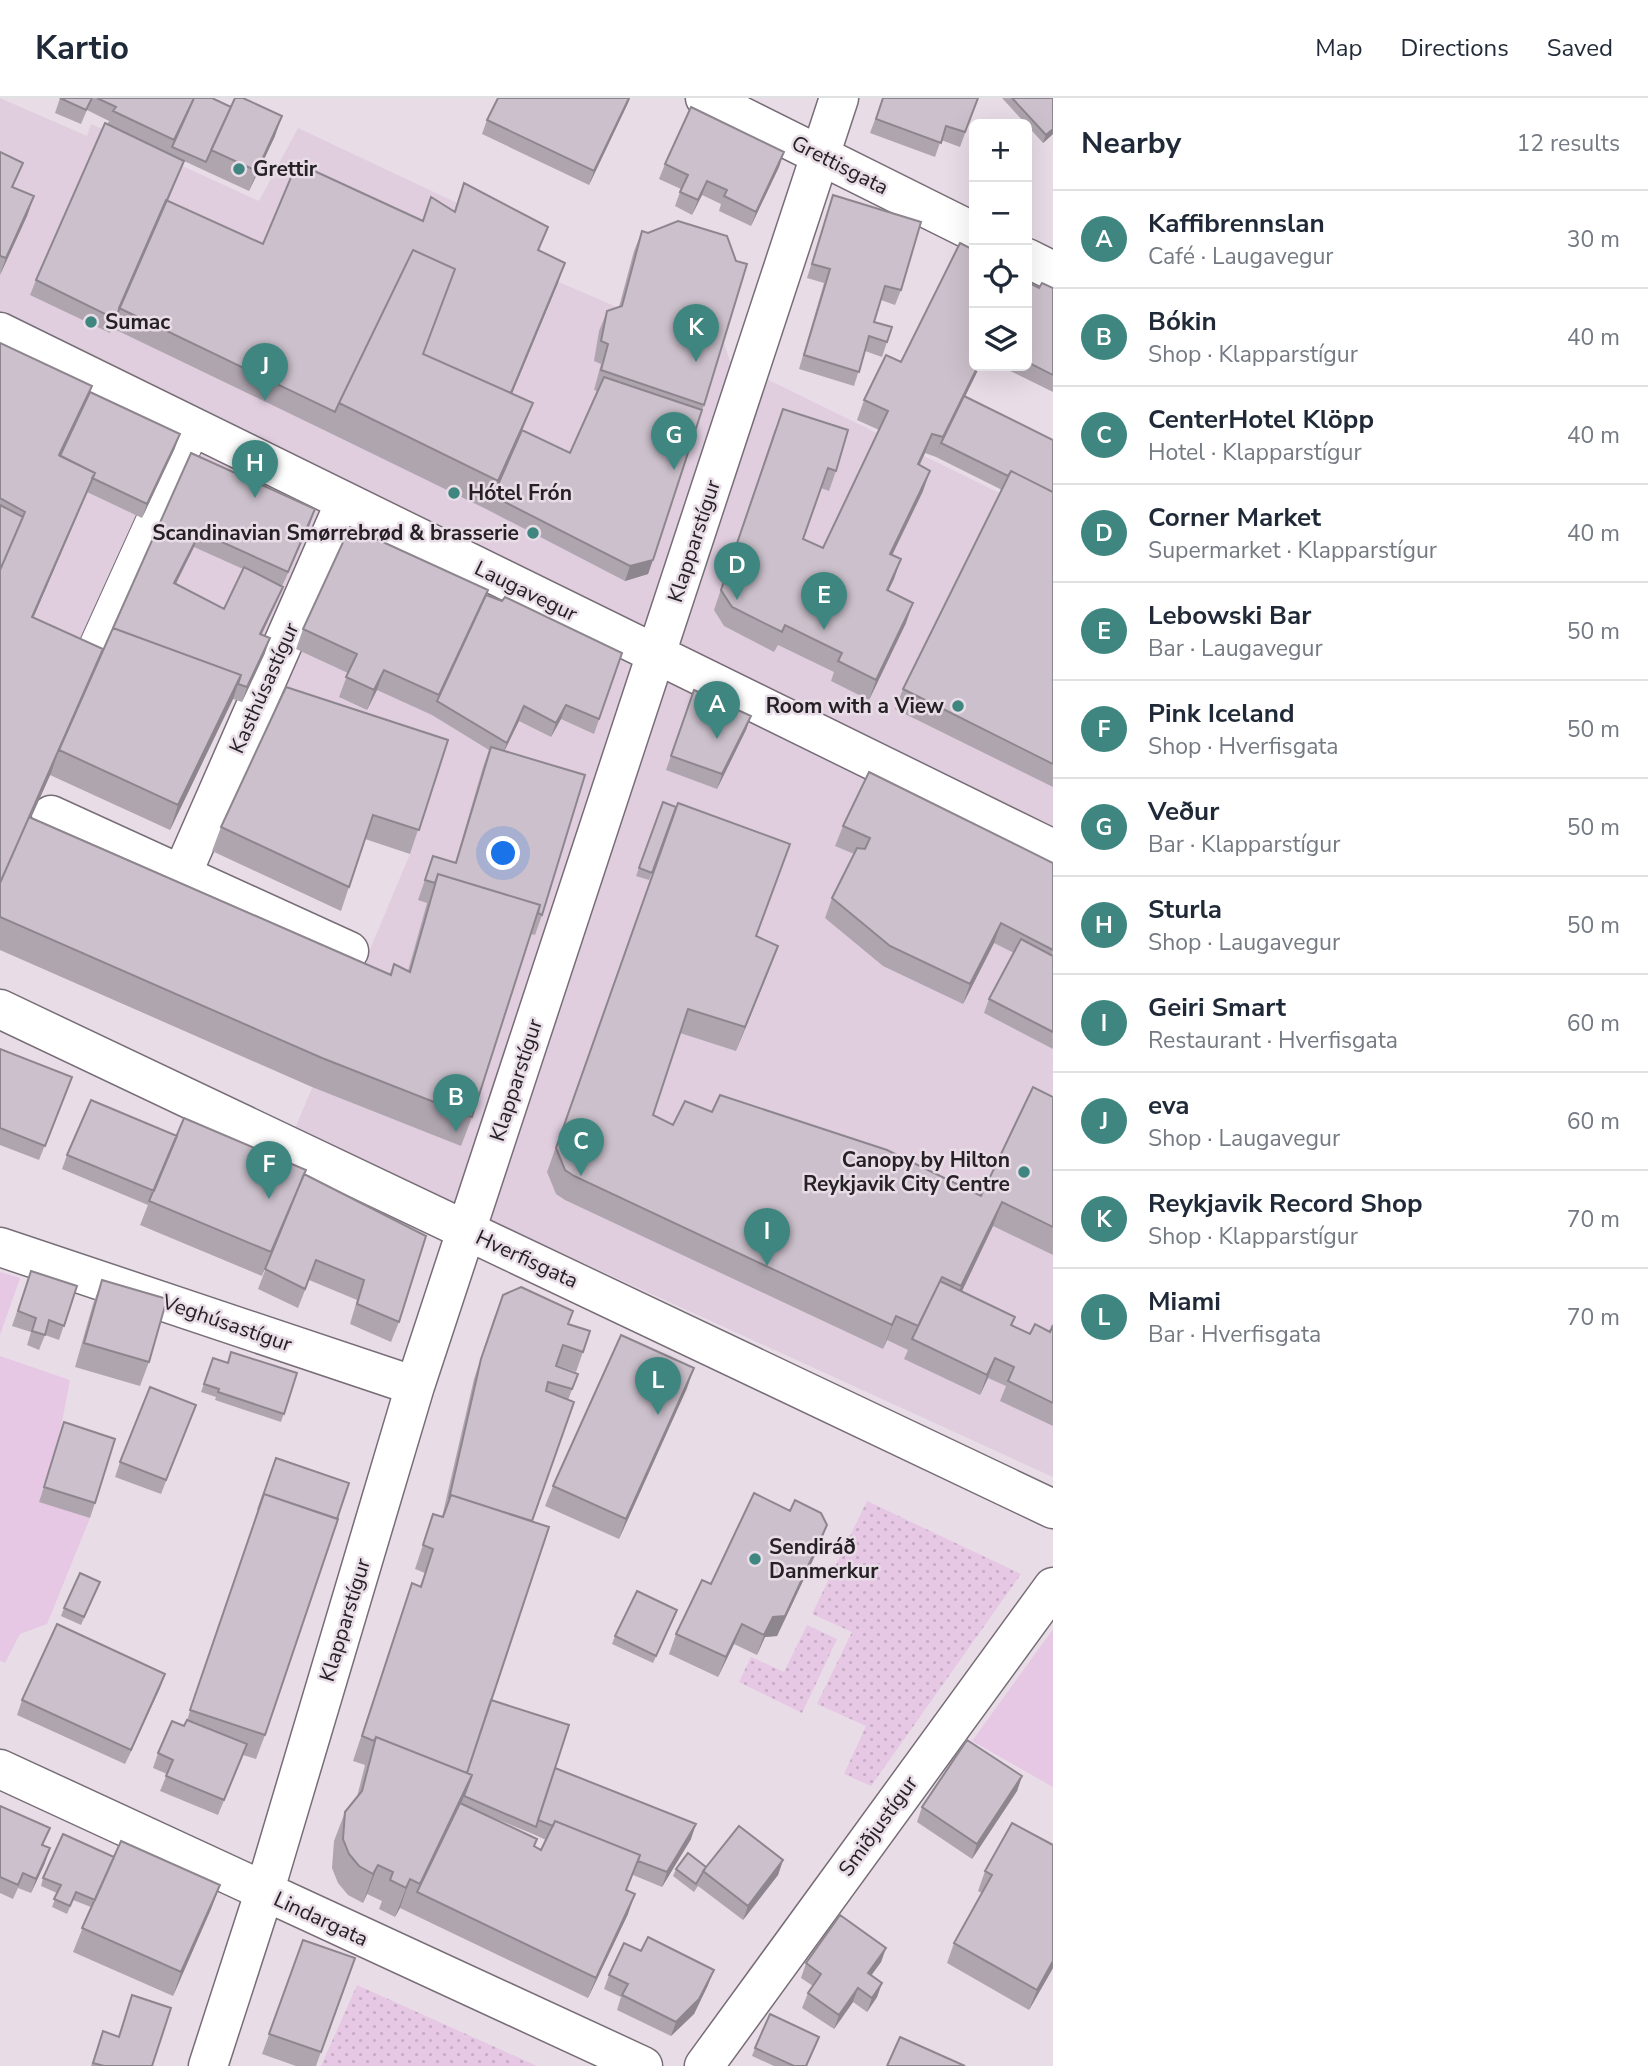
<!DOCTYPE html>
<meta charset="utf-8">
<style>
:root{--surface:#fff;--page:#f2f2f3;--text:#1f2937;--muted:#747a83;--line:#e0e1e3;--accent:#3f8680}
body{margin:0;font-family:"Nunito Sans",sans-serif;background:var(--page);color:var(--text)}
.controls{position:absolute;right:21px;top:21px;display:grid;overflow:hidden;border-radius:10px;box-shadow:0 7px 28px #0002}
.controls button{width:63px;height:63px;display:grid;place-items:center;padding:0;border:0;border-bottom:2px solid var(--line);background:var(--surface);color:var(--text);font:35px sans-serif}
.you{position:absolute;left:504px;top:756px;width:24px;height:24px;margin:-18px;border:5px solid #fff;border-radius:50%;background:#1a73e8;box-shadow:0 0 0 10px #1a73e833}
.badge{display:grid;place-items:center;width:46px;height:46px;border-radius:50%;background:var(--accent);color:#fff;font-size:23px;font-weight:700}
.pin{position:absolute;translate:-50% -58px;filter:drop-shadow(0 2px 4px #0008)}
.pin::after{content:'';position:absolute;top:37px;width:24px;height:21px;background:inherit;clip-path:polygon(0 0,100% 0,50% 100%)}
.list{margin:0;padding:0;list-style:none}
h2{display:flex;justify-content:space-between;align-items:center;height:91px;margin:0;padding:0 28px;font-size:30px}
h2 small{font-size:23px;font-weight:400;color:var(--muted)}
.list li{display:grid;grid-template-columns:46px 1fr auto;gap:21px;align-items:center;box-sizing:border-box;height:98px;padding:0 28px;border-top:2px solid var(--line)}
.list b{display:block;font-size:26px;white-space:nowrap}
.list p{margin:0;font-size:23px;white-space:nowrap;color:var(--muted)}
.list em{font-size:23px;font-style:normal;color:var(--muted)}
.icon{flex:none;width:38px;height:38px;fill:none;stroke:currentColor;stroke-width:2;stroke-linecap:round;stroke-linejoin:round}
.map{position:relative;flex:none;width:1053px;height:1968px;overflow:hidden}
header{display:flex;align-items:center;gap:42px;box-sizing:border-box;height:98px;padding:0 35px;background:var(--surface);border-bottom:2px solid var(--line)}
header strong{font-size:33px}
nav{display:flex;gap:38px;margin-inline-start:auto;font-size:24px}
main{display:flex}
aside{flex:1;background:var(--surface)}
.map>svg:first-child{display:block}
</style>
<header>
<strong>Kartio</strong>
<nav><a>Map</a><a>Directions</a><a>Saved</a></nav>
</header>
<main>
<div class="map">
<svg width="1053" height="1968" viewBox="0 0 1053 1968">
<defs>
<pattern id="grass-dots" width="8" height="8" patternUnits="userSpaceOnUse" patternTransform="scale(1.75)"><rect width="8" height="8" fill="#e6c8e5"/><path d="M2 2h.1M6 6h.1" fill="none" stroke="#c5acc4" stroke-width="1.8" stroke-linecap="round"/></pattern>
</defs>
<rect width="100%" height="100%" fill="#e8dce7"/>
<path fill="#e0cedf" d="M0,0l87,38 4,-12 168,77 39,-73 159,75 84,44 -10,23 88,38 15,-57 7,2 82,87 7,21 323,158v958l-759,-346 116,-277 29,-90 -335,-112 -85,193 -19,-323z"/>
<path fill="url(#grass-dots)" d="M867,1403l154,73 -150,212 -27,-12 22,-48 -49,-22 35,-72 -40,-18z
M807,1527l30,14 -35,74 -63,-31 12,-25 33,15z
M357,1887l180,81h-216z"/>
<path fill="#e6c8e5" d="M0,1174l20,6 -20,57z
M0,1258l70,24 -11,57 -20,64 51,17 -43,106 -27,10 -15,29 -5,-2z
M1053,1531v158l-81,-46z"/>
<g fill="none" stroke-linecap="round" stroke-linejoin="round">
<defs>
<path id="service" d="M92,555l103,-227"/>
<path id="pedestrian" d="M0,234l1053,517
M51,717l298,136
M182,776l163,-372"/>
<path id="minor" d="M705,0l269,134
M1027,160l26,13
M0,1149l415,139
M0,1671l643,297
M208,1968l56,-173 151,-507 424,-1288
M704,1968l349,-479"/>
<path id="tertiary" d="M0,911l1053,500"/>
</defs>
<use href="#service" stroke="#776d77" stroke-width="34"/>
<use href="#pedestrian" stroke="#776d77" stroke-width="41"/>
<use href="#minor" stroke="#776d77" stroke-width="41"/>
<use href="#tertiary" stroke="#776d77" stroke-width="41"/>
<use href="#service" stroke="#fff" stroke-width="32"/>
<use href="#pedestrian" stroke="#fff" stroke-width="38"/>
<use href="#minor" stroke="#fff" stroke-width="38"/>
<use href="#tertiary" stroke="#fff" stroke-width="38"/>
</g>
<path fill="#afa5af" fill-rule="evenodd" d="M60,0h152l63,38 -26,55 -65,-30 -16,40 95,43 160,-23 31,-10 10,-28 75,68 19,32 -46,110 11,37 47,23 27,-62 -3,-1 7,-26 -7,-3 5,-30 8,-20 12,-4 15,-56 8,-20 62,174 -56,169 -23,7 -137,-71 -160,-78 -216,-104 -2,5 -80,-38 6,-15 73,-159 -22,-11 -6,14 -26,-11z
M883,0h95l-18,49 -19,-7 -6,17 -65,-24z
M1002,0h51v36l-10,9z
M628,5l-39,82 -107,-51 5,-14z
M0,54l13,36 21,8 -7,20 -27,59z
M784,54l-5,15 -28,59 -32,-15 2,-7 -19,-9 -10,20 -17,-9 6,-17 -22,-10 6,-15z
M833,97l68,95 -6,15 -14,-5 -7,22 13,20 -5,15 -17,-6 -11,35 -55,-17 25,-86 -17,-5z
M1027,184l12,6h14v104l-53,-26h27z
M0,245l92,43 -2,6 85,56 -33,70 -55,-26 -54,126 70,31 88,-196 119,71 -28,62 -5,15 -15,33 3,19 -23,49 -9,-3 -63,131 -120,-55 1,-2 -20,44 359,157 4,-10 14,7 19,-68 -9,-3 15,-44 22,7 28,-96 6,-17 -57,-35 -55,-25 -10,20 -28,-13 9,-24 -52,-24 7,-20 183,-34 136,58 -28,81 -33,-15 -10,18 -32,-16 -15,30 38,164 -7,20 -4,-1 -59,183 -11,29 -149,-59 -312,-137zM194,449l49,22 -19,40 -48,-25z
M901,264l79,4 -15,31 88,43v347l-158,-78 8,-20 99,-199 -66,-33 -11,-4 -5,12 3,26 -31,64 2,24 -6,12 18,32 -37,77 -38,-19 3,-9 -56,-27 -4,7 -50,-26 -10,-16 61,-181 61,42 -7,20 -8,-3 -18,51 20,9 56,-118 -22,-10 7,-20z
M694,592l57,26 -5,14 -29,59 -51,-19z
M448,642l-38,114 -45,-15 -24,72 -129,-60 9,-24z
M663,704l93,135 13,33 -33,81 -56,-18 -27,82 20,10 39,-13 269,84 72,-99v158l-60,-29 -31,65 53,26 -3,8 18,9 20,-2 3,-7v101l-53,-25 6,-15 -18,-8 -8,17 -76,-36 4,-9 -21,-10 -4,9 -318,-149 -9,-6 -9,-22 122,-345 -20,53 -13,-4z
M843,728l210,37v186l-69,-36 5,-14 25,-46 -20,-10 -31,61 -80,-38 -58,-48 7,-20 22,-44 -19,-8z
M0,951l72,28 -33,83 -39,-15z
M177,1038l127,38 95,148 -8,20 -41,-18 7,-24 -48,-20 -11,28 -40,-19 14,-37 -10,24 -122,-51 8,-20 -86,-36 5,-14z
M31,1173l46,15 -18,54 -14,-5 -6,15 -12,-5 4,-13 -19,-6z
M102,1182l47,82 -9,24 -65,-19 18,-63z
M495,1217l73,9 15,28 -7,20 -20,-7v1l22,8 -10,26 -36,121 -42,181 63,71 138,66 -29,48 -29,-12 -6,15 1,24 -40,84 -188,-90 -5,9 -16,-8 3,-8 -15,-7 -4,9 -15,-8 -10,-12 -6,-15 2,-27 11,-29 12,-15 8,-32 -12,-4 59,-178 8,3 5,-13 -10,-4 18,-55 9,3 32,-138zM462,1707l71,29 13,6 -5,10z
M213,1260l15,5 69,10 -16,49 -66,-22 1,-3 -15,-5z
M687,1290l-68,151 -74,-33 8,-20z
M196,1307l-35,89 -46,-17 5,-15z
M64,1324l31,81 -5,15 -51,-16z
M276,1360l-11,277 -9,24 -13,-4 -25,60 -58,-24 7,-17 -14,-6 5,-15 26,-27 2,-3z
M820,1447l-43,91 -12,1 -8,18 -23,-11 -16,33 -49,-23 7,-20 35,-50z
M100,1484l-19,43 -20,-9 3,-8z
M674,1520l-21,45 -41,-19 3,-8z
M165,1576l-5,14 -35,76 -108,-49 5,-15z
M1022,1678l-5,15 -45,68 -55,-37 5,-15z
M0,1708l43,39 2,18 -14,30 -13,-5 -5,11 -13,-6z
M1053,1747v123l-24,42 -82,-47 7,-20 28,-50 -4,-2 7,-20z
M114,1759l106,28 -9,24 -38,87 -100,-44 18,-45 -18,-7 -6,14 -15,-7 5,-14 -16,-7 2,-8z
M783,1762l-5,15 -35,45 -45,-34 -4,6 -21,-16 3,-7z
M303,1842l52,18 -39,108h-20l-34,-12z
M886,1850l-5,14 -10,13 11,8 -5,14 -10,15 -14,-10 -19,27 -32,-21 6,-15 5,-7 -12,-8 5,-15z
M609,1877l99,10 -14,29 -23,22 -54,-26 4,-13 -17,-8z
M132,1897l20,71h-61l12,-35 16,6z
M819,1939l-12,29h-33l-22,-10 3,-8z"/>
<path fill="#8e868e" d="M629,0h1l-2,5 -39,82 5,-14z
M282,18l-7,20 -26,55 8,-20z
M1053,31v5l-10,9 3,-8z
M784,54l-5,15 -28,59 5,-14z
M707,83l-5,14 -10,20 6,-15z
M34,98l-7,20 -27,59 6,-17z
M565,165l-7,20 -57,137 7,-20z
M978,268h2l-38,77h-1l-5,12 7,-18z
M533,305l-11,28 -29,65 5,-15z
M180,336l-5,14 -33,70 5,-14z
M932,336l-7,19 -15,31 8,-20z
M930,373l-7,20 -40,83 7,-20z
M95,375l-8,20 -62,144 7,-20z
M315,411l-5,15 -28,62z
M200,434l-6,15 -25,50 5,-14z
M901,461l-7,20 -15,31 8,-20z
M653,462l-5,14 -23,7 5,-15z
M283,489l-6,14 -22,47 5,-14z
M913,505l-7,20 -37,77 7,-20z
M270,540l-5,15 -23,49 5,-15z
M384,572l-7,20 -10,20 7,-20z
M241,577l-8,24 -63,131 8,-25z
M566,607l-5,14 -10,18 5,-14z
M524,608l-5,15 -18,37 6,-15z
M751,618l-5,14 -29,59 5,-15z
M58,655l-7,20 -51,115v-4z
M1001,825l-7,20 -31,61 7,-20z
M778,848l-9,24 -33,81 9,-24z
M1002,1104l-9,24 -40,84 8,-24z
M896,1218l-9,24 -4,9 9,-24z
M995,1260l-7,20 -8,17 7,-20z
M694,1270l-7,20 -68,151 7,-20z
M827,1427l-7,20 -43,91 -12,1 -8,18 7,-20 9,-18z
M742,1526l-8,20 -16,33 8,-20z
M165,1576l-5,14 -35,76 6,-14z
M472,1677l-11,29 -44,88 3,-8z
M1022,1678l-5,15 -45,68 5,-15z
M696,1726l-5,15 -29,48 5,-15z
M50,1750l-5,15 -14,30 5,-14z
M783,1762l-5,15 -35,45 5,-14z
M378,1767l-11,29 -4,9 10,-29z
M410,1781l-10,29 -5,9 11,-29z
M220,1787l-9,24 -38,87 8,-24z
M635,1796l-7,20 -40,84 8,-20z
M886,1850l-5,14 -18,25 5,-14z
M1053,1863v7l-24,42 8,-20z
M714,1872l-6,15 -14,29 -23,22 5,-14z
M882,1885l-5,14 -10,15 5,-14z
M858,1890l-5,14 -19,27 5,-14z"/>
<path fill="#cbc0cb" stroke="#8e868e" stroke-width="2" d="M60,0h32l-6,12z
M97,0h97l-20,42 -61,-29 3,-4z
M194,0h18l19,9 -25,55 -34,-15z
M235,0h8l39,18 -25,55 -46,-21z
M498,0h131l-35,73 -107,-51z
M883,0h95l-13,34 -19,-6 -5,17 -65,-24z
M1012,0h41v31l-7,6z
M691,9l93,45 -28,60 -32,-16 3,-6 -20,-9 -9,19 -18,-8 8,-17 -23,-11z
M105,25l79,38 -69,158 -79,-39z
M0,54l23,11 -11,24 22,9 -28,62 -6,-2z
M297,65l126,58 8,-24 24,15 9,-29 84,44 -10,23 27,13 -54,130 -88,-39 32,-85 -42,-19 -74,153 -4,9 -216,-104 47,-108 97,44z
M833,97l88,27 -20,68 -16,-4 -11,36 18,5 -5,15 -18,-6 -10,36 -55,-17 26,-86 -18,-5z
M678,123l49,15 9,25 11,3 -43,141 -103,-35 7,-26 -7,-3 6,-30 15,-5 20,-75 6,2z
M960,145l14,7v116h4l-35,71 -11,-3 -14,30 12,7 -40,83 11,5 -14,31 26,13 -37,77 -38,-19 4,-8 -57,-28 -3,7 -50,-25 -11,-17 62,-181 65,21 -12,41 -8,-3 -25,71 20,9 65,-137 -24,-11 22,-45 15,7z
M413,152l42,19 -32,85 110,49 -35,78 -159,-78z
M1027,184l12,6 3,-5 11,5v87l-26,-13z
M0,245l92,43 -33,69 36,18 -63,144 71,32 -103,234v-313l25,-58 -25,-14z
M604,279l98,33 -49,150 -23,6 -137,-70 29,-66 48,23z
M90,294l90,42 -33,70 -55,-26 3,-5 -35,-17z
M964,298l89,44v52l-42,-21 -3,5 -67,-33z
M191,355l124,56 -27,63 -88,-40 -26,51 50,26 20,-42 39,20 -23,47 10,4 -23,49 -9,-3 3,-9 -128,-47z
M1011,373l42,21v272l-150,-75z
M0,407l23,12 -23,53z
M350,429l138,63 -49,105 -55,-25 -10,20 -28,-13 11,-23 -54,-25z
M486,497l16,6 3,-4 117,56 -23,66 -33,-14 -10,18 -32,-17 -17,37 -70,-42z
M113,530l128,47 -63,130 -119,-55z
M286,589l162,53 -29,90 -46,-15 -24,72 -128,-60z
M694,592l57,26 -29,58 -51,-18z
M491,649l94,28 -43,140 -4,-2 2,-8 -102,-31 -3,9 -10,-3 8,-24 23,7z
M869,674l184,91v87l-52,-27 -31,61 -80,-38 -58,-48 25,-50 8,1 5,-11 -27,-12z
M663,704l13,5 -24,66 -13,-5z
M678,705l112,41 -34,92 22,10 -33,81 -57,-18 -35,106 20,10 12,-24 27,11 8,-17 167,55 94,46 52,-109 20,10v130l-51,-25 -41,84 -19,-9 -24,49 -22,-10 -4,9 -318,-149 -9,-6 -9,-22z
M29,719l362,158 3,-11 16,8 28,-98 102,31 -68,212 -150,-59 -322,-141v-34z
M1021,841l32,17v76l-64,-33z
M0,951l72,28 -27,69 -45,-18z
M91,1002l86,36 -23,55 -87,-36z
M184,1020l122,52 -35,82 -122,-51z
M304,1076l122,62 -27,86 -42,-18 7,-24 -48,-20 -11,29 -40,-20z
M31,1173l46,15 -13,40 -15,-6 -4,15 -13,-4 4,-13 -18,-7z
M102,1182l65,19 -18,63 -65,-19z
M940,1183l75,36 -4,8 19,9 5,-10 15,8 3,-7v78l-45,-22 6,-14 -19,-9 -8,17 -75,-36z
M521,1189l52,24 -5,13 22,7 -7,21 -20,-7 -7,21 22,8 -6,15 -24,-7 -2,9 28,11 -42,119 -81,-26 -2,4 32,-140 22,-64z
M621,1237l73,33 -68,151 -73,-33z
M231,1254l66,21 -13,41 -66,-22 1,-3 -15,-5 9,-26 15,5z
M150,1289l46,18 -30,75 -46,-18z
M64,1324l51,17 -20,64 -51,-16z
M276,1360l73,25 -12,36 -73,-25 -6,16z
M754,1395l36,18 5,-11 26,13 6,12 -42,91 -12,1 -9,18 -22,-11 -16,33 -50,-23 26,-54 9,4z
M264,1396l74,25 -73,216 -75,-25z
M451,1397l98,32 -82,246 -91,-36 -2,4 -12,-5 50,-153 9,4 12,-38 -10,-4 10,-31 10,3z
M80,1475l20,9 -16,35 -20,-9z
M637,1493l40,19 -21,46 -41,-20z
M57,1526l108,50 -34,76 -109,-50z
M491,1602l78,25 -33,102 -72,-31 8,-21 -5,-2z
M187,1622l60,24 -23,56 -58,-24 7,-16 -15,-7 14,-32 12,5z
M376,1639l96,38 -52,109 -10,-5 -4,9 -16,-8 3,-8 -15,-7 -5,9 -14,-8 -10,-12 -6,-15 2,-27 17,-21z
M967,1642l55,36 -45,68 -55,-37z
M555,1670l141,56 -29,48 -29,-11 2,-6 -85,-34 -2,5 -15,-6z
M460,1705l77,36 -3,7 7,4 14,-29 85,34 -14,35 9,4 -39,84 -179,-86z
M0,1708l50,22 -8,17 8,3 -14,31 -13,-6 -5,12 -18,-8z
M1012,1725l41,22v116l-16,29 -83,-47 38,-68 -7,-4z
M739,1728l44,34 -35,46 -45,-35z
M63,1736l51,23 -19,43 -19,-8 -6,14 -16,-7 7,-14 -18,-7z
M121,1743l99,44 -39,87 -99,-44z
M688,1755l18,14 -10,17 -20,-15z
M840,1817l46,33 -18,25 14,10 -10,15 -14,-10 -19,27 -31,-22 13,-19 -15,-11z
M648,1839l66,33 -15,29 -23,23 -54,-27 6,-11 -19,-9 15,-32 17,8z
M303,1842l52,18 -34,94 -52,-18z
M132,1897l39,13 -19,58h-48l-11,-3 10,-32 16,6z
M770,1916l49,23 -13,29h-12l-39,-18z
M900,1939l65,29h-78z"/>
<g fill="#3f8680" stroke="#e8dce7" stroke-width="2.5">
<circle cx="239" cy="71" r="7"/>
<circle cx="91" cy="224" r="7"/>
<circle cx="454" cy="395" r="7"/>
<circle cx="533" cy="435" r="7"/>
<circle cx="958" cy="608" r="7"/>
<circle cx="1024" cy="1074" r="7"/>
<circle cx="755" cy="1461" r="7"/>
</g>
<g text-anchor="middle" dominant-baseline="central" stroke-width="5" stroke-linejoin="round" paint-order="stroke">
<g font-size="21" fill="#252125" stroke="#e8dce7">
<text transform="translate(840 67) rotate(27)">Grettisgata</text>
<text transform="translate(694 443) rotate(-72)">Klapparstígur</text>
<text transform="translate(526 493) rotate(26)">Laugavegur</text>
<text transform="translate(264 590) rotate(-66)">Kasthúsastígur</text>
<text transform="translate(516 982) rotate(-72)">Klapparstígur</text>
<text transform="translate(527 1161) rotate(25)">Hverfisgata</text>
<text transform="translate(227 1225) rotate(19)">Veghúsastígur</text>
<text transform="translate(345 1522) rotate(-73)">Klapparstígur</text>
<text transform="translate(878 1728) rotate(-54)">Smiðjustígur</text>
<text transform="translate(321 1821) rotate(25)">Lindargata</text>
</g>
<g font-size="21" font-weight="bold" fill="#252125" stroke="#e8dce7" text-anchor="start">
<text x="253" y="71">Grettir</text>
<text x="105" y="224">Sumac</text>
<text x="468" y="395">Hótel Frón</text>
<text x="519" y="435" text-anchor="end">Scandinavian Smørrebrød &amp; brasserie</text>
<text x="944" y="608" text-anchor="end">Room with a View</text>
<text x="1010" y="1062" text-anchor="end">Canopy by Hilton<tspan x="1010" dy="24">Reykjavik City Centre</tspan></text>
<text x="769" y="1449">Sendiráð<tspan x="769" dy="24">Danmerkur</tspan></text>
</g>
</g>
</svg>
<div class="controls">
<button>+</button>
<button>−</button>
<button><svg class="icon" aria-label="locate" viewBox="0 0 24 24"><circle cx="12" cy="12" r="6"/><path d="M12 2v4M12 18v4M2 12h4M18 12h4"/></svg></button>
<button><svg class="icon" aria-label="layers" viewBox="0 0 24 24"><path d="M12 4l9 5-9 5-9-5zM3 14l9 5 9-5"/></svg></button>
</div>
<div class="you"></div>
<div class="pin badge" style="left:717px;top:641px">A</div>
<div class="pin badge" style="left:456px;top:1034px">B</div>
<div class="pin badge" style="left:581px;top:1078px">C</div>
<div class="pin badge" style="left:737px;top:502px">D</div>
<div class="pin badge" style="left:824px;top:532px">E</div>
<div class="pin badge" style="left:269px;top:1101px">F</div>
<div class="pin badge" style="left:674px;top:372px">G</div>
<div class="pin badge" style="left:255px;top:400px">H</div>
<div class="pin badge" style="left:767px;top:1168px">I</div>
<div class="pin badge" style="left:265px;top:303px">J</div>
<div class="pin badge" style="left:696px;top:264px">K</div>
<div class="pin badge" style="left:658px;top:1317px">L</div>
</div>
<aside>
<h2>Nearby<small>12 results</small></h2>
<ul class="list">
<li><span class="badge">A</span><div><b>Kaffibrennslan</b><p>Café · Laugavegur</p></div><em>30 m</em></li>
<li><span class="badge">B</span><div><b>Bókin</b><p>Shop · Klapparstígur</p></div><em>40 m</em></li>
<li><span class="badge">C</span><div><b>CenterHotel Klöpp</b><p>Hotel · Klapparstígur</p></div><em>40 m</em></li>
<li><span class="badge">D</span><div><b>Corner Market</b><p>Supermarket · Klapparstígur</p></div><em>40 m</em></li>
<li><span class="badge">E</span><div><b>Lebowski Bar</b><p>Bar · Laugavegur</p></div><em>50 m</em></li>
<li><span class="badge">F</span><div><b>Pink Iceland</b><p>Shop · Hverfisgata</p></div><em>50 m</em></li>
<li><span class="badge">G</span><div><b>Veður</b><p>Bar · Klapparstígur</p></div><em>50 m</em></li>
<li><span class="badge">H</span><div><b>Sturla</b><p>Shop · Laugavegur</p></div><em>50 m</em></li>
<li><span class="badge">I</span><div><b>Geiri Smart</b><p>Restaurant · Hverfisgata</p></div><em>60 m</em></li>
<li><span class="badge">J</span><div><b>eva</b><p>Shop · Laugavegur</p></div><em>60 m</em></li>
<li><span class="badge">K</span><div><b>Reykjavik Record Shop</b><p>Shop · Klapparstígur</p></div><em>70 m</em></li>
<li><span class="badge">L</span><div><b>Miami</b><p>Bar · Hverfisgata</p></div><em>70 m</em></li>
</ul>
</aside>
</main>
